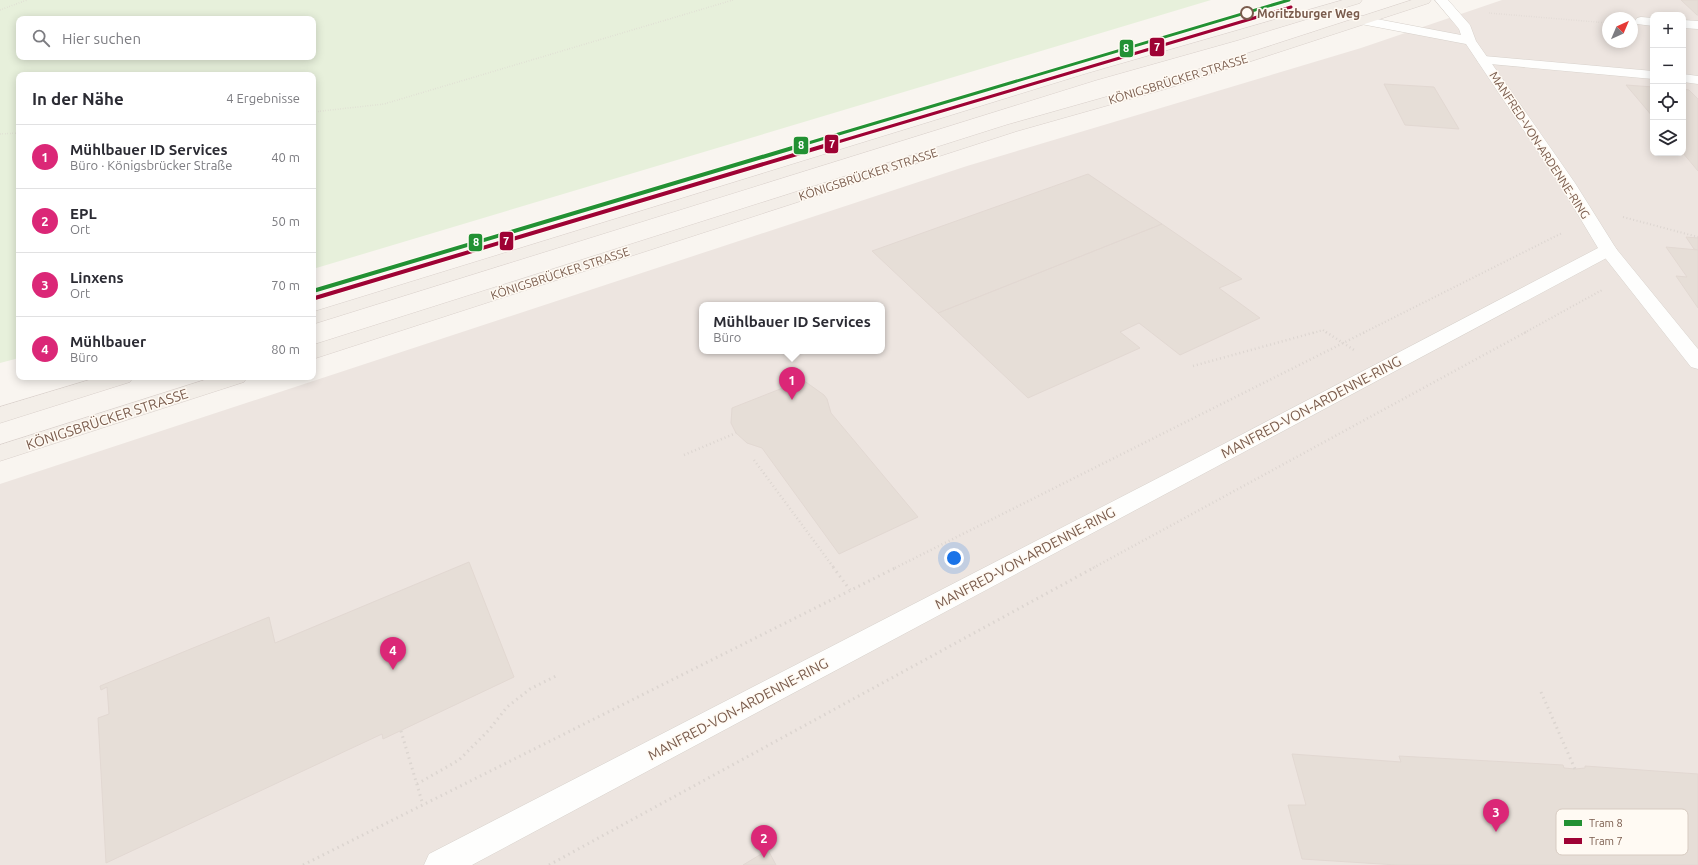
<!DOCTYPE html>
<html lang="de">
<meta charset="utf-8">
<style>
:root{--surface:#fff;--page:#f7f7f7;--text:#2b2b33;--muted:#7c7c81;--line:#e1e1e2;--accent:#db2777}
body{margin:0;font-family:Ubuntu,sans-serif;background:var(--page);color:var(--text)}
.controls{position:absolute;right:12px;top:12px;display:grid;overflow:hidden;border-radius:8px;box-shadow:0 2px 10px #0003}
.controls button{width:36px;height:36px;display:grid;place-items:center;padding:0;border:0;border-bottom:1px solid var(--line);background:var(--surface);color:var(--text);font:20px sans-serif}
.compass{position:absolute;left:1602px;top:12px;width:36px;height:36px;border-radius:50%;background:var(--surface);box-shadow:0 2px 10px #0003;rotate:44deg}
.you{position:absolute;left:954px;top:558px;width:14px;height:14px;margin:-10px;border:3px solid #fff;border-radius:50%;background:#1a73e8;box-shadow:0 0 0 6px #1a73e833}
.badge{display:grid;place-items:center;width:26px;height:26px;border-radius:50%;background:var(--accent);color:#fff;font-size:13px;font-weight:700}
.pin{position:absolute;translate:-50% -33px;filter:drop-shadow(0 1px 2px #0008)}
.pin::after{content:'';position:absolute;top:21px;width:14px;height:12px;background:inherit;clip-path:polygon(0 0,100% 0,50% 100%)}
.popup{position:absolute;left:699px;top:302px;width:186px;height:52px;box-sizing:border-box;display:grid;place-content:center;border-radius:8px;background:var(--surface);filter:drop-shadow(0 1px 3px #0005);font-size:13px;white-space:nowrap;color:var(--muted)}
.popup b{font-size:15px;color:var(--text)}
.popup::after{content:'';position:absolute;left:50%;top:100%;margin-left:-8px;border:8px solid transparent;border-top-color:var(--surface)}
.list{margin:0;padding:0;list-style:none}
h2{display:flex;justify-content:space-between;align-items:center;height:52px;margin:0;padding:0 16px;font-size:17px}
h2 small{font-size:13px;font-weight:400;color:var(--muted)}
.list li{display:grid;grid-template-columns:26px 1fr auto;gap:12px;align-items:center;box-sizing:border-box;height:64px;padding:0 16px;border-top:1px solid var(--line)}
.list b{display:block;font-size:15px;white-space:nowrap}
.list p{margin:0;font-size:13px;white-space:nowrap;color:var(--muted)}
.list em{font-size:13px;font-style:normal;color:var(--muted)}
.icon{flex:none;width:22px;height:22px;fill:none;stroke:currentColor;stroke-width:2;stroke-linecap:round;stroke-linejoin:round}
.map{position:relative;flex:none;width:1698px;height:865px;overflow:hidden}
.search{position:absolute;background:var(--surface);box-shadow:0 2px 10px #0003;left:16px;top:16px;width:300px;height:44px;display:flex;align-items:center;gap:10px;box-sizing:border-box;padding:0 14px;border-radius:8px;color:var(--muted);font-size:15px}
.panel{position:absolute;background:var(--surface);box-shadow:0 2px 10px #0003;left:16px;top:72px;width:300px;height:308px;border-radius:8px}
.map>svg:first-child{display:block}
</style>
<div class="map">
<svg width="1698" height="865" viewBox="0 0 1698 865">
<rect width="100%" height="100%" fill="#f9f5f0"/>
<path fill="#ede5e0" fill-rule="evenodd" d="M1502,0h196v865h-1698v-381l967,-318 394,-118zM1653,15h30v138h-30zM1608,18h24v24h-24zM702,305h180v46h-180z"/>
<path fill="#e7f0db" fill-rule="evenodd" d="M0,0h1211l-898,269v-194h-294v283l-19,5zM19,19h294v38h-294z"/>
<path fill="#e6ded7" stroke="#e2d8d2" d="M1681,0h17v15h-1z
M1384,84l50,3 25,42 -54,-4z
M1626,85l27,2v30z
M1683,89l6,1 9,9v72l-15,-18z
M1088,174l74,50 -224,89 -66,-62z
M1162,224l80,55 -23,9 41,30 -80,37 -41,-32 -19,9 20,16 -112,50 -90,-85z
M1686,237l12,1v12l-4,-1z
M1666,247l32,3v58l-22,-32 11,1z
M803,380l21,15 3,4 4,14 87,104 -79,37 -77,-106 -15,-5 -11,-10 -5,-10 1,-15z
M469,562l45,115 -131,62 -1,-5 -276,129 -8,-145 11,-4 -2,-27 -6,3 -1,-4 169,-69 6,26z
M1292,754l109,8 -2,-6 164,9 1,3 11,1 10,-1v-2l113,8v91h-301l-95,-6 -14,-54h18z
M768,850l8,15h-33z"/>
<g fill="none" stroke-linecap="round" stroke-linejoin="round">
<defs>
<path id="service" d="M1641,17l12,1v8l-16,-2 -2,-3 2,-3z
M1683,20l15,1v8l-15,-1z
M1484,56l169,15v8l-174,-16 -2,-3 2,-3z
M1683,74l15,2v8l-15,-2z
M1608,245l6,1 84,103v20l-7,-2 -89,-113 -3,-4 3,-4z"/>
<path id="minor" d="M1435,0h13l22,25 6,16 99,142 42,67 -3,4 -1142,611h-48l5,-11 764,-394 405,-212 -39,-65 -93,-139 -105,-20 -5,-1 -1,-3 1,-3 5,-1 100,19 -2,-6z"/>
<path id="primary" d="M1343,0h19l-2,3 -122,37 -142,40 -783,244v-12l773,-238z
M1412,0h19l-2,3 -260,85 -152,43 -704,228v-14l694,-220 152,-43z
M99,377h34l-3,5 -130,41v-16z
M214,377h33l-3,5 -244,79v-16z"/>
</defs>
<use href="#service" stroke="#d7d1cb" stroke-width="1"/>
<use href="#minor" stroke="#d7d1cb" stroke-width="1"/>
<use href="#primary" stroke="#dad1cc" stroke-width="1"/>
<path stroke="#dcd5d0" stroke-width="1.5" stroke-dasharray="0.5 2" stroke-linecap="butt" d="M0,10l27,-10
M1489,13l119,10
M313,112l71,-8 349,-104
M0,134l19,-1"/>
<path stroke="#dcd5d0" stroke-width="2" stroke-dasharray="1 2.5" stroke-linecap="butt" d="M1623,217l75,20
M1313,333l10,-3 4,3
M1363,333l199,-100
M1524,333l78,-43"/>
<path stroke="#dcd5d0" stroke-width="2.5" stroke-dasharray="1 3" stroke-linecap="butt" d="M1326,332l28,18
M1193,366l123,-34
M684,455l52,-22
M754,460l80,108
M895,568l470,-236
M1093,568l433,-236"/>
<path stroke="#dcd5d0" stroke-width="3" stroke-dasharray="1.5 4" stroke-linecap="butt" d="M833,567l17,23
M1541,692l34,77
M401,731l22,74
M417,784l42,-24 30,-30 18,-23 23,-18 26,-13
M303,865l594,-298
M549,865l546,-298"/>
<use href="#service" fill="#fefefd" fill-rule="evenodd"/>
<use href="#minor" fill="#fefefd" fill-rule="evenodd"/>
<use href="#primary" fill="#f3eee8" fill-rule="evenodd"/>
<defs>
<path id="tram-1-far1" d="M795,147l494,-147"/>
<path id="tram-1" d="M313,291l486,-145"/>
<path id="tram-2-far1" d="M821,147l470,-140"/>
<path id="tram-2" d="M315,298l509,-152"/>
</defs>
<use href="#tram-1-far1" stroke="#fffaf3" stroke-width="5"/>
<use href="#tram-1" stroke="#fffaf3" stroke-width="6"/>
<use href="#tram-2-far1" stroke="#fffaf3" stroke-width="5"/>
<use href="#tram-2" stroke="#fffaf3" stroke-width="6"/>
<use href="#tram-1-far1" stroke="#229133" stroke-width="3"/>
<use href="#tram-1" stroke="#229133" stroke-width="4"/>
<use href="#tram-2-far1" stroke="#9e0234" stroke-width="3"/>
<use href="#tram-2" stroke="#9e0234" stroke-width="4"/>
</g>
<circle fill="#fffaf3" stroke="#7a5c4d" stroke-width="2" cx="1247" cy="13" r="6"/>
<g text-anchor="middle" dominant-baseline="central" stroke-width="3" stroke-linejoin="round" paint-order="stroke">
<g font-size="12" font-weight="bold" fill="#7a5c4d" stroke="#fffaf3" text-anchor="start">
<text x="1257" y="13">Moritzburger Weg</text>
</g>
<g font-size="12" fill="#7a5c4d" stroke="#fffaf3">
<text transform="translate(1178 79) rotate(-17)">KÖNIGSBRÜCKER STRASSE</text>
<text transform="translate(1540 145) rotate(57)">MANFRED-VON-ARDENNE-RING</text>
<text transform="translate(868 174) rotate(-18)">KÖNIGSBRÜCKER STRASSE</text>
<text transform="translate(560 273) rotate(-18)">KÖNIGSBRÜCKER STRASSE</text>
</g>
<g font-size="14" fill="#7a5c4d" stroke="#fffaf3">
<text transform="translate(1311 407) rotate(-28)">MANFRED-VON-ARDENNE-RING</text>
<text transform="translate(107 419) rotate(-18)">KÖNIGSBRÜCKER STRASSE</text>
<text transform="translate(1025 558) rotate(-28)">MANFRED-VON-ARDENNE-RING</text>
<text transform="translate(738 709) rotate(-28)">MANFRED-VON-ARDENNE-RING</text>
</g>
</g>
<rect x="1556" y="809" width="132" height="46" rx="6" fill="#fffaf3" stroke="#d7cbc1" stroke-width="1"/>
<rect x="1564" y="820" width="18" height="6" fill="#229133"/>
<rect x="1564" y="838" width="18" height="6" fill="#9e0234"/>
<g font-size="11" fill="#7a5c4d">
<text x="1589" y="827">Tram 8</text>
<text x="1589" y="845">Tram 7</text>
</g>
<g stroke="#fffaf3" stroke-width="1.5">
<rect x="1149" y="37" width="16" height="20" rx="4" fill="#9e0234"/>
<rect x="1119" y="39" width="15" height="19" rx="4" fill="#229133"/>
<rect x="824" y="134" width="15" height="20" rx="4" fill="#9e0234"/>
<rect x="793" y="136" width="16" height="19" rx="4" fill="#229133"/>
<rect x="499" y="231" width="15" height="20" rx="4" fill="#9e0234"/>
<rect x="468" y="233" width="15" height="19" rx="4" fill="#229133"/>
</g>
<g font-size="11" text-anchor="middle" font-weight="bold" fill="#fff">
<text x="1157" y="51">7</text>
<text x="1126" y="52">8</text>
<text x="832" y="148">7</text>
<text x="801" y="149">8</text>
<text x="506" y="245">7</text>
<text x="476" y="246">8</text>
</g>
</svg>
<div class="controls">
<button>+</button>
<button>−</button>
<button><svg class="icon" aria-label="locate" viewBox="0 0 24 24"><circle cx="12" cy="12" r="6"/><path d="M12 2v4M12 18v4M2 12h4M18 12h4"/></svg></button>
<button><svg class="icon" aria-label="layers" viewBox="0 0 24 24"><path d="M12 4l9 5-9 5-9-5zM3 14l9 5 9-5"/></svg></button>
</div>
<svg class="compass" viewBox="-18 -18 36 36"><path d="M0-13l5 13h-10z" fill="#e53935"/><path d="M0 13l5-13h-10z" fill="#7c7c81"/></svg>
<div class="you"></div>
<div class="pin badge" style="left:792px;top:400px">1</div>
<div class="popup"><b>Mühlbauer ID Services</b>Büro</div>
<div class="pin badge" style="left:764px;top:858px">2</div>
<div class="pin badge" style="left:1496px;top:832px">3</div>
<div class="pin badge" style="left:393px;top:670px">4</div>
<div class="search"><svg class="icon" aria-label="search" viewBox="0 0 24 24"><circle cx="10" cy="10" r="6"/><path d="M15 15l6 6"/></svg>Hier suchen</div>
<section class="panel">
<h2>In der Nähe<small>4 Ergebnisse</small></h2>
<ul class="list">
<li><span class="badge">1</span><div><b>Mühlbauer ID Services</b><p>Büro · Königsbrücker Straße</p></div><em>40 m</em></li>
<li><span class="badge">2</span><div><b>EPL</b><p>Ort</p></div><em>50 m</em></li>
<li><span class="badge">3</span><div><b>Linxens</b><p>Ort</p></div><em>70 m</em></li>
<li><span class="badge">4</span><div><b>Mühlbauer</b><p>Büro</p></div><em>80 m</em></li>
</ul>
</section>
</div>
